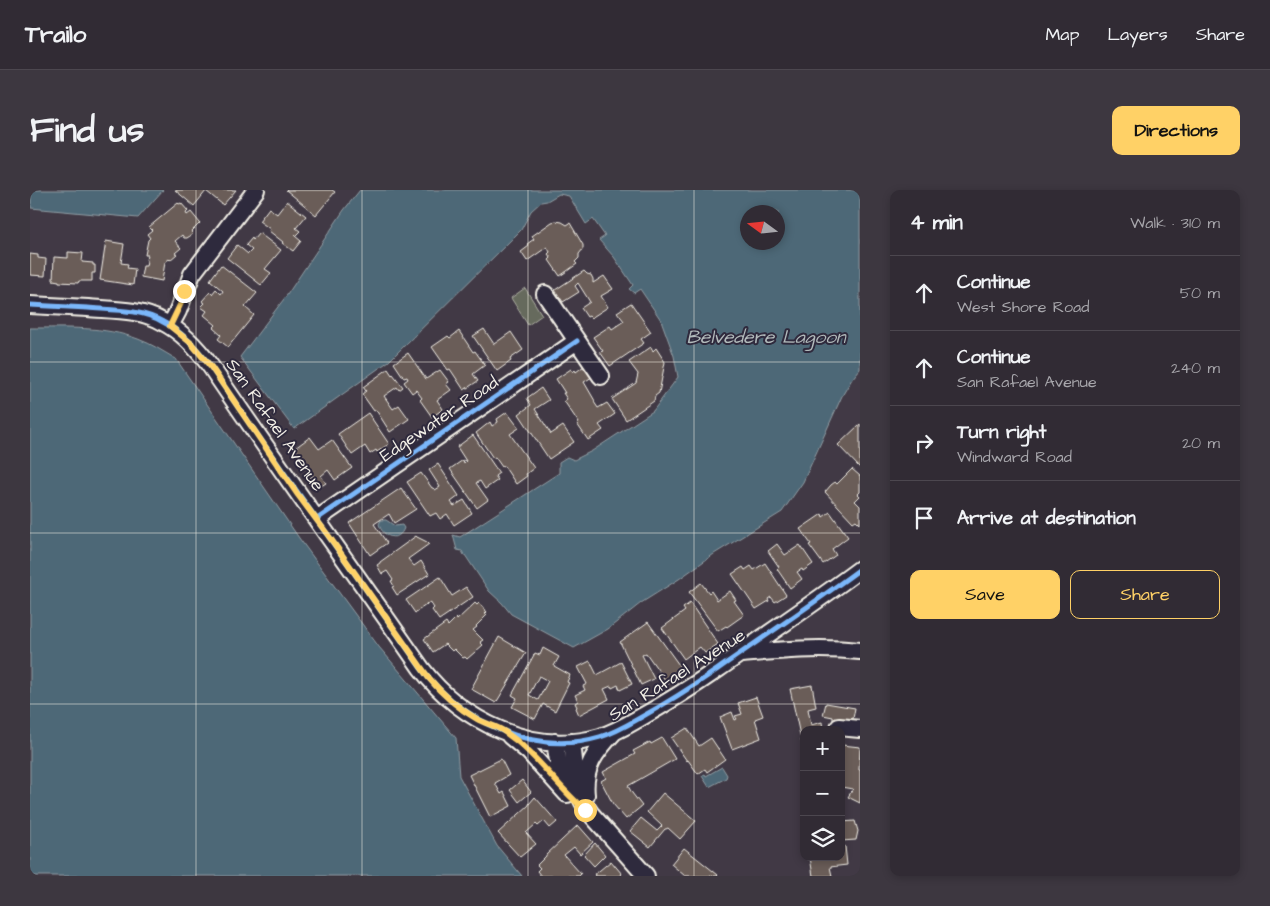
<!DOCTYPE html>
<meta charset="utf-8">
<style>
:root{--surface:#312b34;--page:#3d3740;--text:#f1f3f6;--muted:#a8a7ac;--line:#4c474f;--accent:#ffd166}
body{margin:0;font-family:"Architects Daughter",sans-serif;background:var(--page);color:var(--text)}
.controls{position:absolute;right:15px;bottom:15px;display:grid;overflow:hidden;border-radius:10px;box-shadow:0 2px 8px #0003}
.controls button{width:45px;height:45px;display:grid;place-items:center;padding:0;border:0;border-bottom:1px solid var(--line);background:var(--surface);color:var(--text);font:25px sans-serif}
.compass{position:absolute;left:710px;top:15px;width:45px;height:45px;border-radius:50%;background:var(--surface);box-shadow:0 2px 8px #0003;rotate:285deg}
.stop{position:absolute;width:15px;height:15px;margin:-11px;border:4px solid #ffd166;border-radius:50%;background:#fff}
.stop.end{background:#ffd166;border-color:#fff;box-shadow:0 1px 5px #0008}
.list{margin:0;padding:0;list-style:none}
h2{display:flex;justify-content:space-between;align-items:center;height:65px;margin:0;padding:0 20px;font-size:21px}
h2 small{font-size:16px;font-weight:400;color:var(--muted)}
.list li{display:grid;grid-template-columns:32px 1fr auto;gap:15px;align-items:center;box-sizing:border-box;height:75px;padding:0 20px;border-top:1px solid var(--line)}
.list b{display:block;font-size:19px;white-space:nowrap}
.list p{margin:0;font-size:16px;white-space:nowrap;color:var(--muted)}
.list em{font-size:16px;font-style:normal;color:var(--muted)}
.actions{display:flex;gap:10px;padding:15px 20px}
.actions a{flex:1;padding:11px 0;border:1px solid var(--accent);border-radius:10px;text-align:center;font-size:18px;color:var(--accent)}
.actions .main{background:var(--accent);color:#111}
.icon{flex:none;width:28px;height:28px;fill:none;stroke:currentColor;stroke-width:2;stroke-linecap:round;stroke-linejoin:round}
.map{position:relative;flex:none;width:830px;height:686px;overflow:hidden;border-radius:10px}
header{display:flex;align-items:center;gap:30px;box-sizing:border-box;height:70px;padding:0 25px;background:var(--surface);border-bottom:1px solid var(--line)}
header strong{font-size:24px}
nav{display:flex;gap:28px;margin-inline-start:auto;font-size:18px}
.intro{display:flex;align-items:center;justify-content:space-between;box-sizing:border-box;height:120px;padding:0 30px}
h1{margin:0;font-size:35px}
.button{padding:12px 22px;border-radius:10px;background:var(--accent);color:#111;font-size:18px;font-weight:700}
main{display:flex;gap:30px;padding:0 30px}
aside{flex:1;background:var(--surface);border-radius:10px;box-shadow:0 2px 8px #0003}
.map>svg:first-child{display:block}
</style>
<header>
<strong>Trailo</strong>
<nav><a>Map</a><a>Layers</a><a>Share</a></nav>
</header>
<div class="intro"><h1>Find us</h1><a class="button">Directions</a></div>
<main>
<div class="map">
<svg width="830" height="686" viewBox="0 0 830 686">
<rect width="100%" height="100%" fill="#413945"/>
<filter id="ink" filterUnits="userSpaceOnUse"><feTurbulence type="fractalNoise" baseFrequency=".02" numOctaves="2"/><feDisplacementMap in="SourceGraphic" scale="10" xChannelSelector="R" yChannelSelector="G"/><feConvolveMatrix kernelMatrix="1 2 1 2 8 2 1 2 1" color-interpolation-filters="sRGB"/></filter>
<g filter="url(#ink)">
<path fill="#666a5d" stroke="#adaea2" d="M495,98l17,27 -14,10 -17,-27z"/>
<path fill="#4e6777" stroke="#909ea4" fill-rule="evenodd" d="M1,0h132l-25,28 -107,-10z
M330,0h500v179l-8,10 -10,17 -39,86 -21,30 -68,42 -35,25 -38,24 -33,26 -34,19 -63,-34 -9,-11 -13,-12 -24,-36h-1l-2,-4 -5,-1 -4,-15 7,2 99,-64v-11l8,-5 7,3 18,-9 61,-40 25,-34 -4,-21 -13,-36 -21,-31 -6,4 -5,-4 4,-4 -19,-28 -15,-17 6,-4 -12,-17 -7,5 -17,-28 -10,-2 -12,7 -6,1 -10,9 -10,19 -132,131 -95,68 -54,-72 47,-62 57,-85zM718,22h30v30h-30z
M0,138c36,0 74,-2 108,11 14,5 26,13 38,20l123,179 80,109 77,91 3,38 38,70 25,30h-492z
M351,330h5l9,6 7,-1 2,3c-5,15 -22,9 -25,-4z
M692,577l5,8 -1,3 -17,9 -7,-11 3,-2 1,2z"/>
<path fill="#6b5d59" stroke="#f4f1e8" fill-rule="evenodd" d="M145,0h61l-13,15 -17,-14 -12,15z
M256,0h46l3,2 -19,23z
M257,11l19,15 -10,12 4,3 -5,5 6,5 -8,10 -11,-8 1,-1 -14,-11 1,-2 -11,-8 10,-13 8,6z
M148,13l1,1 2,-1 7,8 -2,2 1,2 4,-3 9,11 -9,9 2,2 -6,4h-3l-2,-3 -7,6 6,7 -6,5 2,1 -7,6 -1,-1 -4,3 -3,19 -21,-4 2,-11h3l2,-11h-3l3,-15 2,-2 -3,-4 5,-4 -3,-3z
M526,31l6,1 5,3 3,-2 13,22v4l-4,5v4l-4,4 2,2 -17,12 -11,-16 2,-2 -3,-4 2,-2 -3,-5 -20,14 -6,-9 8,-6 -2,-2 7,-5 -2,-3 20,-14z
M229,43l22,17 -16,19 6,4 -10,12 -34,-27 10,-13 11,9 4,-4 -6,-5 6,-7 1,2z
M76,51l18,3 -3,19 7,1 -1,4 8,1 -2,16 -33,-5z
M38,62l15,1 -1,9 11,1v2h2v8h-3v8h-13l-1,2 -19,-1v-1l-6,-1 1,-23 14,1z
M0,64l8,1v3l8,1 -1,17 -15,-1z
M191,75l36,28 -12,14 9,8 -26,32 -10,-8 3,-4 -8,-7 3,-3 -12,-10 3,-4 -6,-4 4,-4 -3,-2 8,-9 2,2 4,-5 5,5 2,-3 -13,-11z
M554,81l3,3 4,1 2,4v4l11,-7 9,13 -12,7 7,11 -17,11 -2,-2 -2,1 -6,-9 9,-6 -12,-19 -3,3 4,6 -16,10 -8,-12z
M601,113l20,29 -10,7 3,4 -34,23 -10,-14 3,-1 -10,-14 17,-11 2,3 12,-8 -7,-9z
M454,139l10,15 17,-12 12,18 -13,9 1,2 -14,10 -24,-35z
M429,141l14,21 2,-1 10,14 -12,9 5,7 -14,9 -14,-21 -2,1 -16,-23 16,-11 2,2z
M621,157l2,4 3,-3 9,14 -6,31 -4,3 -1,5 -28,19 -14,-21 24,-16 2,-9 -9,-12z
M378,163l18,26 14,-9 9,12 -3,2 5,6 -14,10 6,9 -11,8 -12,-17 2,-2 -6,-8 -4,3 -8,-11 4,-3 -1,-2 -3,1 -10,-15z
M554,176l8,11 -8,5 11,19 -1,1 4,6 9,-5 8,11 -16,11 4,5 -15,10 -11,-16 2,-1 -15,-22 3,-2 -4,-6h2l-9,-14 15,-10 2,3 2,-2 1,2z
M358,179l4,6 1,-1 10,13 -4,3 -2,-3 -13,9 9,13 6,-4 10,14 -19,13 -14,-22 -2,1 -12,-17 4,-3 -3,-4z
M511,198l8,12 -14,9 16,25 12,-8 11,16 -25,17 -30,-45 12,-9 -4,-7z
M477,222l12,16 -9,6 24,34 -8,6 1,2 -11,8 -12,-18 -2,1 -7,-10 -2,1 -17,-25 14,-11 2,4 6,-4 -1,-3z
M338,223l21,31 -12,8 -1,-2 -6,4 -5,-8 -13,9 -14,-21z
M830,234v44l-22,-23z
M443,245l26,38 -4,3 3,4 -13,9 -5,-8 -4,2 12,17 -11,8 -27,-39 13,-9 1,3 2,-2 -9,-14z
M280,247l9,12 13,-9 20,28 -17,12 -7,-10 -7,6 5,7 -8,5 -8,-10 3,-2 -12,-16 1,-1 -7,-11z
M408,274l21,32 -8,6 3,4 10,-6 8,13 -18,12 -7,-11 -7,5 -4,-6 -6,3 -23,-34 14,-9 11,15h1l2,2 5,-3 -11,-17z
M822,279l8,7v16l-2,2 2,2 -5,5 5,5v18l-4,-4 -3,2 -28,-30 6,-7 4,-3 2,2z
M371,298l15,21 -22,14 -5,-9 -15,10 13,19 -17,12 -21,-32z
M800,322l18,25 -16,12 4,6 -13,9 -14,-19 2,-1 -11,-15 22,-15 1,3z
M386,346l1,1 10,5 2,2 -21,15 6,7 7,-5 8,13 -32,21 -5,-8 2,-1 -3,-5 2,-1 -6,-9 -5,3 -5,-9 3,-2v-1z
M747,354l8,11 15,-10 13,19 -10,7 -1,-2 -5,3 5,7 -12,9 -13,-19 2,-2 -11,-16z
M735,373l21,32 -11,7 -4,-5 -3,2 1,2 -13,8 -24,-35 11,-7 2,3 6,-4 3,4z
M410,387l12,19 14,-9 7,10 -34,23 -7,-10 2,-2 -4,-6 -15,11 -9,-13z
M671,393l8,10 2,-2 6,9 13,-9 6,9 -2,1 10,14 -17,12 -1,-1 -8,5 -29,-39z
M445,413l2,2 2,-2 8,9 -2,2 2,1 -11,11 1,1 -4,3 10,10 -3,2 3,3 -16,14 -2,-2 -2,1 -9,-9 -2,2 -7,-7 -12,8 -9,-13 22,-16 2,3 8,-8 1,2z
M660,413l28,41 -13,9 -5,-6 -16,12 -22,-31 23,-17 -2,-3z
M618,432l36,50 -16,12 -22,-31 -4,2 12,24 -13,6 -21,-43z
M469,447l27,16 -30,50 -25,-14z
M513,458l16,9 -5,9 16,9 -3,7 2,1 -14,28 -12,-7 -8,15 -23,-12 5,-9 -5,-3 23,-42 5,2zM509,486l9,5 -10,19 -9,-5z
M560,471l7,14 24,-13 11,22 -12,6 -2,-5 -6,3 -1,-2 -7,3 5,10 -30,16 -3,-7 1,-1 -2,-4 3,-2 -3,-6 10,-5 -2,-4 4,-2 -9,-17z
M782,495l4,22 -8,2 3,16 11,-3 1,8h-19v24l-14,-65z
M726,507l7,19 -8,3 6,19 -29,11 -12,-32 12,-5 3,8 2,-1 -2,-3 7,-2 -4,-11z
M796,513l29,5 -3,16 -19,-3v-4l-10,-2z
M657,538l12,18 12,-8 14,21 -18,13 -2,-3 -7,5 -10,-14 -1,1 -16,-23z
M632,548l13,21 -47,27 4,7 10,13 -16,13 -13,-15 -12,-23 5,-3 -3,-6 32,-18 -2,-3 17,-9 1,2z
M812,555l18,2 -1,23h1v33l-12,-6 5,-8 -12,-2z
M471,569l8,16 -14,8 6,11 3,-2 7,14 -21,11 -21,-42z
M492,590l9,12 -12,10 -9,-12z
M633,603l33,28 -16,18 -12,-11 -2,1h-1l-15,18 -20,-16 11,-13 16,13 5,-5 -15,-14z
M505,607l22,25 -7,6 -6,-7 -6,5 -2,-2 -10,9 10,11 -16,13 -22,-24 31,-28v-1z
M825,631l3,10 -2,9 -15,1v-19z
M548,635l15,17 -13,12 -6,-7 -10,8 17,19 -2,2h-38l-4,-5 3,-3 -3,-3 9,-9v-1z
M565,653l10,12 -11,11 -10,-11z
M815,656l2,19 -17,2 2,9h-19l-3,-19h31v-10z
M654,658l34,27 -1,1h-32l-14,-12z
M581,671l11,13 -2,2h-25l-1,-1z"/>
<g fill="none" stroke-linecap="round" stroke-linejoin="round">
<defs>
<path id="minor" d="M515,104l56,82
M0,115c19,1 39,2 58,3 25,2 53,1 75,14 20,10 35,27 48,45 68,101 140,200 210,301 40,53 112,89 179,69 13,-4 26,-11 38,-18 27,-15 54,-32 80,-50 47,-33 95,-65 142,-100
M140,136l8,-15 14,-37 64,-84
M287,329l260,-178
M711,464c40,-4 79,-7 119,-3
M809,537l21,2
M480,546l19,16 38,42
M525,552l6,37 4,10
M542,552l5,46 6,14 8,12 55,62
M556,605c-3,-27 9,-43 27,-62"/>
</defs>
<use href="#minor" stroke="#f4f1e8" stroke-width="20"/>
<use href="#minor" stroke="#2f2a3d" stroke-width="16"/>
<defs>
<path id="cycleway" d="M0,115c19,1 39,2 58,3 25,2 53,1 75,14 20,10 35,27 48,45 68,101 140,200 210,301 40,53 112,89 179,69 13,-4 26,-11 38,-18 27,-15 54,-32 80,-50 47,-33 95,-65 142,-100
M287,329l260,-178"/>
</defs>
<use href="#cycleway" stroke="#2f2a3d" stroke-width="8"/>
<use href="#cycleway" stroke="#7ab7fb" stroke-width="5"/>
</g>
</g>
<g fill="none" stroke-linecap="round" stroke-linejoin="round" filter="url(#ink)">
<path stroke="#ffd166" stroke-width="6" d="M154,101l-3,12 -11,23 21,17 20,24 87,128 30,40 100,142c14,17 30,31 49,42 9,5 20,7 28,13 4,3 8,6 12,9 25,21 43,48 68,69"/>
</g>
<path fill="none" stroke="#f4f1e8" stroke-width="1" stroke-opacity="0.55" d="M166,0v686M332,0v686M498,0v686M664,0v686M0,172h830M0,343h830M0,514h830"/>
<g text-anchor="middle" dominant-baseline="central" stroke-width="4" stroke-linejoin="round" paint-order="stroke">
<g font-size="18" fill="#f4f1e8" stroke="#2f2a3d">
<text transform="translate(409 229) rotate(-34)">Edgewater Road</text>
<text transform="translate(245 235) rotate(55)">San Rafael Avenue</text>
<text transform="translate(647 485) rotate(-32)">San Rafael Avenue</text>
</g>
<g font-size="19" font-style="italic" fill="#b2babb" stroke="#2f2a3d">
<text x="736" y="147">Belvedere Lagoon</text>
</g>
</g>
</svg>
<div class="controls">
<button>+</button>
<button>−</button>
<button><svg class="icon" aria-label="layers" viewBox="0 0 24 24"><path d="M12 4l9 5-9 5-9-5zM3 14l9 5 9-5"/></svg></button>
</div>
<svg class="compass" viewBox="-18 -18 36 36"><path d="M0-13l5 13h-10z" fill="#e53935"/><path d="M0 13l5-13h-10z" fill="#a8a7ac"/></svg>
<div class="stop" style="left:555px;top:620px"></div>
<div class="stop end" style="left:154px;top:101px"></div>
</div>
<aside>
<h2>4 min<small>Walk · 310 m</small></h2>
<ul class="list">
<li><svg class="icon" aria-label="ahead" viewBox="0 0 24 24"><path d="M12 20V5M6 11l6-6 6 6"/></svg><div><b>Continue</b><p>West Shore Road</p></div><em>50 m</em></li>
<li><svg class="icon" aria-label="ahead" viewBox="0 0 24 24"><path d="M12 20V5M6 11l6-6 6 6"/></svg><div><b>Continue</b><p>San Rafael Avenue</p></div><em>240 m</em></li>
<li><svg class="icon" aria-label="right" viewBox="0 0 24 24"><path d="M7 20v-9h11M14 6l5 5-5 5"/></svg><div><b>Turn right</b><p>Windward Road</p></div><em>20 m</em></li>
<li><svg class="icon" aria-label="arrive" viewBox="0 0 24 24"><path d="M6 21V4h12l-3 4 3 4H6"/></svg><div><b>Arrive at destination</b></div></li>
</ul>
<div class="actions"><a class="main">Save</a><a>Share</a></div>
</aside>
</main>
